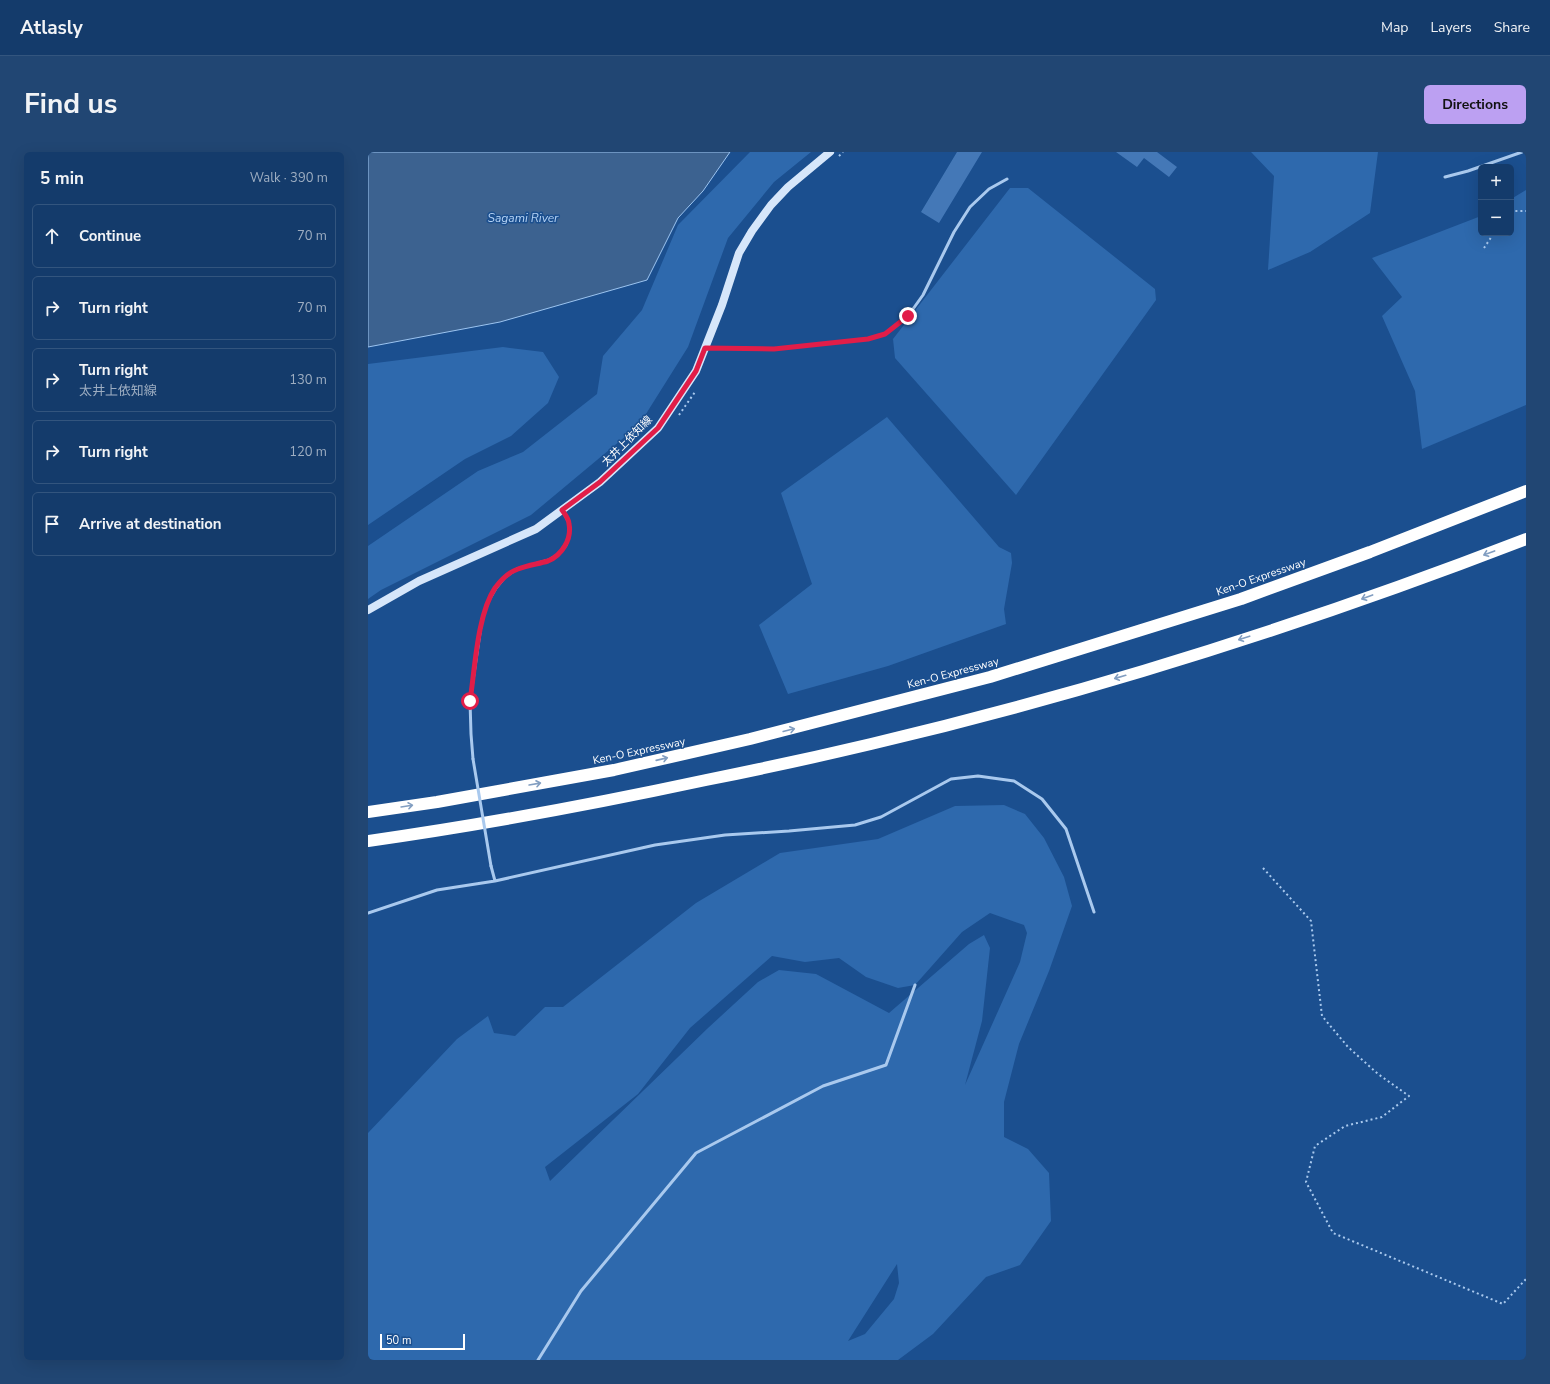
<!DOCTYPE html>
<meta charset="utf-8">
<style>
:root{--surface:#143b6b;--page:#214673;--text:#f1f3f6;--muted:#9dadc1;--line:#33557e;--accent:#bca0f2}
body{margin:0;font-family:"Nunito Sans","Noto Sans JP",sans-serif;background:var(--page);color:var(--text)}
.controls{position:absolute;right:12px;top:12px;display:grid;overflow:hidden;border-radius:6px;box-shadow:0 4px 16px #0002}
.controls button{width:36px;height:36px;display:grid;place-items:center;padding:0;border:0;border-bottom:1px solid var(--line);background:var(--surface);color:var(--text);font:20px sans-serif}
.scale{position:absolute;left:12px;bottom:10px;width:85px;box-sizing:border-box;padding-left:4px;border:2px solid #fff;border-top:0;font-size:11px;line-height:14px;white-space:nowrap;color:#fff;-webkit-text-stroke:3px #1b4f8f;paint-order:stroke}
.stop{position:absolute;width:12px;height:12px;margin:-9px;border:3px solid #e11d48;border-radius:50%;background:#fff}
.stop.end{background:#e11d48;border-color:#fff;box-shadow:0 1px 4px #0008}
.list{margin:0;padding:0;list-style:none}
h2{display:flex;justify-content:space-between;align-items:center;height:52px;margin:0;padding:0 16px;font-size:17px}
h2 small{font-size:13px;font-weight:400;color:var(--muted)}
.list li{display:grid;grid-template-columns:26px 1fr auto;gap:12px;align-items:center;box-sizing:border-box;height:64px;margin:0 8px 8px;padding:0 8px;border:1px solid var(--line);border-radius:6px}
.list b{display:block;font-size:15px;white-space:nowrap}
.list p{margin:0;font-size:13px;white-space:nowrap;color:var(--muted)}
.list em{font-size:13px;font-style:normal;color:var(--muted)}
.icon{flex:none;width:22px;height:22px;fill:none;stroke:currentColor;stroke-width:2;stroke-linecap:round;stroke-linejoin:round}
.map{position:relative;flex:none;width:1158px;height:1208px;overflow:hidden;border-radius:6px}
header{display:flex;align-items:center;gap:24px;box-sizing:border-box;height:56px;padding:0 20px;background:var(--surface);border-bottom:1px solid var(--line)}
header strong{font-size:19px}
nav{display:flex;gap:22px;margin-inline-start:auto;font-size:14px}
.intro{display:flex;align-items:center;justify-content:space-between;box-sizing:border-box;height:96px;padding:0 24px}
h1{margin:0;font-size:28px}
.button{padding:10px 18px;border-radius:6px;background:var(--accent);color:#111;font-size:14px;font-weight:700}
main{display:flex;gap:24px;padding:0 24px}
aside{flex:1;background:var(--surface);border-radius:6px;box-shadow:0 4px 16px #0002}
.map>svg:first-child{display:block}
</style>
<header>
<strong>Atlasly</strong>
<nav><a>Map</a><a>Layers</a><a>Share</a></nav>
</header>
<div class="intro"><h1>Find us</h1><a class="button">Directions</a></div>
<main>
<aside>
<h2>5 min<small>Walk · 390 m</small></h2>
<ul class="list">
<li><svg class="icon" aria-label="ahead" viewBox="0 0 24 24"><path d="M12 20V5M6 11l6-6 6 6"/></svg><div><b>Continue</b></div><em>70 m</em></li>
<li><svg class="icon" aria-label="right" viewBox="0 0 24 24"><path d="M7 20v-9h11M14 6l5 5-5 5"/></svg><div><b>Turn right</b></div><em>70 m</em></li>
<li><svg class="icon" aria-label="right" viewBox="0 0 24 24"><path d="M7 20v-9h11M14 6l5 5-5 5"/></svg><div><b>Turn right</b><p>太井上依知線</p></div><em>130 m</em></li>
<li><svg class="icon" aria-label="right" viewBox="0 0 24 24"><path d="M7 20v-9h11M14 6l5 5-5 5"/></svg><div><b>Turn right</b></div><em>120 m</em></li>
<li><svg class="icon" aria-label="arrive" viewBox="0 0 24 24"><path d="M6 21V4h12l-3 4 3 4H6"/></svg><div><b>Arrive at destination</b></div></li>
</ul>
</aside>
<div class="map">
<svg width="1158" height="1208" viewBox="0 0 1158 1208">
<rect width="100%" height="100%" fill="#1b4f8f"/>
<path fill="#2e69ad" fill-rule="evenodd" d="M382,0h61l-37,30 -46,56 -40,109 -49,78 -108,90 -150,75 -13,9v-53l110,-75 45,-19 74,-58 6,-38 39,-46 36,-85z
M883,0h127l-8,61 -60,39 -42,18 6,-94z
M642,36h18l127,101 1,11 -140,195 -121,-137 -2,-19z
M1158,38v215l-104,44 -7,-58 -33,-75 20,-19 -30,-39 109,-42v17h30v-34z
M135,195l40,5 16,25 -11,26 -37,33 -46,23 -97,66v-161z
M519,265l112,130 12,6 1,10 -8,46 2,15 -118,42 -100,28 -29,-69 53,-41 -31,-91z
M636,653l21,9 19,24 20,39 8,29 -23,65 -30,73 -15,58v35l24,12 21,24 2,48 -31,44 -34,12 -53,57 -35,26h-530v-227l89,-94 31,-23 6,17 21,3 30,-29h18l133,-104 84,-50 98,-14 77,-33zM622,761l34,12 3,8 -7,29 -55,123 17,-64 8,-73 -6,-13 -15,9 -80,69 -73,-39 -37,-4 -21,12 -50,46 -158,153 -5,-14 93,-73 52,-66 82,-72 33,6 34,-4 27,19 32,11 17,-3 47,-53zM529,1112l2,19 -5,16 -29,35 -17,7z"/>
<path fill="#3c6290" stroke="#9cc4f0" d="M0,0h362l-27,39 -25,27 -31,62 -147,42 -132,25z"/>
<path fill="#4478b7" d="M589,0h25l-43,71 -18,-11z
M748,0h41l20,15 -8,10 -25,-19 -7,9z"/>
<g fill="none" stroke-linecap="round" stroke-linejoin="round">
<path stroke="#a9c9ee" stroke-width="2" stroke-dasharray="2 3" stroke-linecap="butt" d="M471,4l4,-4
M1143,61l3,-2h12
M1116,96l10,-15
M311,263l16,-23
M895,716l48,53 11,95 26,31 30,27 31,22 -27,21 -37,9 -30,20 -9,36 27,51 170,71 23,-25"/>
<path stroke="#a9c9ee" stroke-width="3" d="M1077,25l23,-6 54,-19
M339,196l67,1 94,-10 17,-5 23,-18 15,-21 31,-63 16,-25 19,-18 18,-10
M105,607l-2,-25 -1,-33 12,-82 7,-19 7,-12 9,-11 12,-8 32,-9 10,-6 7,-9 3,-10v-12l-6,-12
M123,714l4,15
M0,761l69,-23 58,-9 160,-36 70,-10 64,-4 66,-6 26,-8 70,-38 27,-3 36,5 28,18 24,30 28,83
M170,1208l43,-69 115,-138 127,-67 63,-21 29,-80"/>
<path stroke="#d6e6fa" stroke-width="8" d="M0,458l51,-29 117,-52 64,-47 58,-54 38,-57 26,-66 17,-52 13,-22 19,-26 17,-18 42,-35"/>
<path stroke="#fff" stroke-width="12" d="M0,660l69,-10 177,-32 136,-31 240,-62 251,-78 129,-47 156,-61
M0,689c113,-16 226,-37 338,-61 55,-11 110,-23 165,-36 221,-52 443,-123 655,-205"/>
<path stroke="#a9c9ee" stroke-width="3" d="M105,607l18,107"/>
</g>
<defs><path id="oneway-shaft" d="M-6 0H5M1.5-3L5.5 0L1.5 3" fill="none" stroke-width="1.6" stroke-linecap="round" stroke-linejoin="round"/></defs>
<g stroke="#829ec1">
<use href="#oneway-shaft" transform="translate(1121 401) rotate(160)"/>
<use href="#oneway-shaft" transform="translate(999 445) rotate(160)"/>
<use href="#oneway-shaft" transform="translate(876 486) rotate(162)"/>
<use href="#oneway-shaft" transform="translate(752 525) rotate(164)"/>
<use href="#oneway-shaft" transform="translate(421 578) rotate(-14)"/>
<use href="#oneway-shaft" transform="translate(294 607) rotate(-13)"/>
<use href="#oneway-shaft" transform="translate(167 632) rotate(-10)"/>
<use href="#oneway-shaft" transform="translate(39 654) rotate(-9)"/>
</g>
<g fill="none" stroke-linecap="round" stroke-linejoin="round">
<path stroke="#e11d48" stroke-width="5" d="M102,549c5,-32 7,-86 25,-113 6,-8 14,-16 23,-19 10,-4 20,-5 30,-8 14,-6 24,-22 21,-37 0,-5 -4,-10 -7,-14l38,-28 58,-54 38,-57 9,-23 69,1 94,-10 17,-5 23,-18"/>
</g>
<g text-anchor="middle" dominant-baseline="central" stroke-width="3" stroke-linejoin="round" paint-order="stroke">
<g font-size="11" fill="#fff" stroke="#1b4f8f">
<text transform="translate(259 289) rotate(-45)">太井上依知線</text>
<text transform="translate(893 425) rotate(-19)">Ken-O Expressway</text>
<text transform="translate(585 521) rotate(-15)">Ken-O Expressway</text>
<text transform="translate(271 599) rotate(-12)">Ken-O Expressway</text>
</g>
<g font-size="12" font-style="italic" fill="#b5d3f5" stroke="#1b4f8f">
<text x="155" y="66">Sagami River</text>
</g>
</g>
</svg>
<div class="controls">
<button>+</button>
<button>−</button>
</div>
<div class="scale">50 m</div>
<div class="stop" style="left:102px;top:549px"></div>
<div class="stop end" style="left:540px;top:164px"></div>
</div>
</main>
